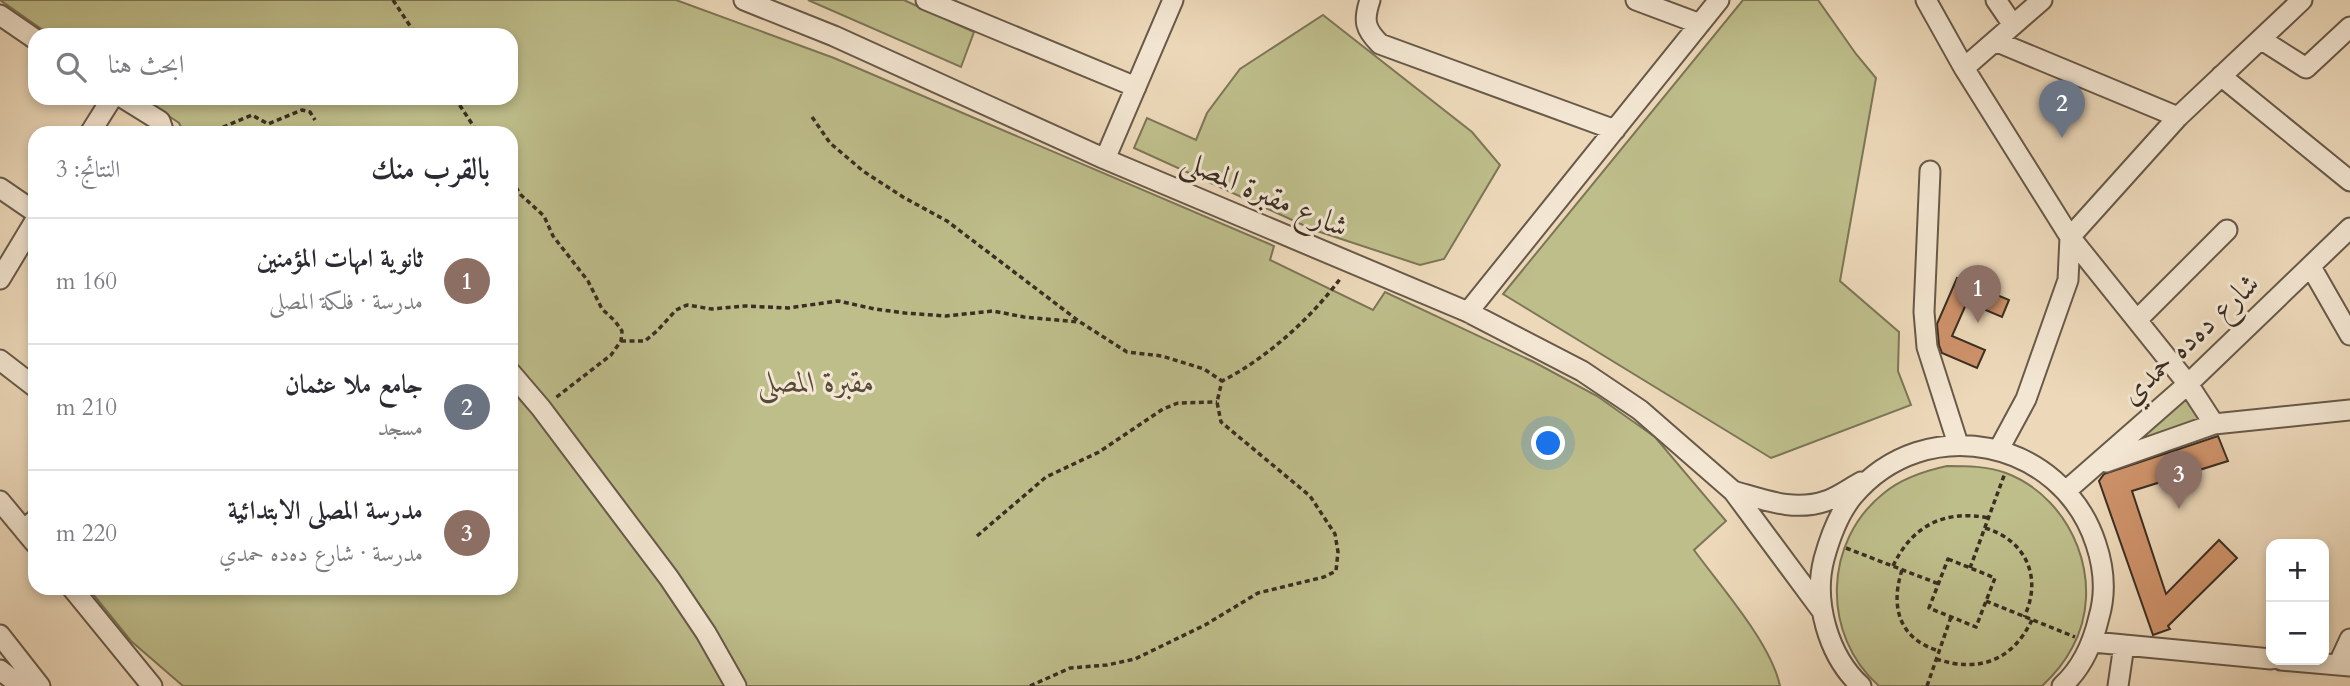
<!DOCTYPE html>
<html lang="ar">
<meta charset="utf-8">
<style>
:root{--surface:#fff;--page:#f7f7f7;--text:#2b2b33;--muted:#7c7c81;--line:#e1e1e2;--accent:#d93025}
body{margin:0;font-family:Cardo,Amiri,serif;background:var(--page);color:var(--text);direction:rtl}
.controls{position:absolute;right:21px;bottom:21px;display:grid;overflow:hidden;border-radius:14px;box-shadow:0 4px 10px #0003}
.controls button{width:63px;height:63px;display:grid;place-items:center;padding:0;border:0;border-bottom:2px solid var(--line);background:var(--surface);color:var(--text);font:35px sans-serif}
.you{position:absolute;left:1549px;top:444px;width:24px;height:24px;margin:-18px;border:5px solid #fff;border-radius:50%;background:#1a73e8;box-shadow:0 0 0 10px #1a73e833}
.badge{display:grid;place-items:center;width:46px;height:46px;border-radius:50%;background:var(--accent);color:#fff;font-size:23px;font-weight:700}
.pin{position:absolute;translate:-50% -58px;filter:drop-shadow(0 2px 4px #0008)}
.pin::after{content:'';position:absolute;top:37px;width:24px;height:21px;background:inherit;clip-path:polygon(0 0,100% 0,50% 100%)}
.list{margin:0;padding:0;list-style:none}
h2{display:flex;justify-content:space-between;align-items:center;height:91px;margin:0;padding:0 28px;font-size:30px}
h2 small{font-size:23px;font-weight:400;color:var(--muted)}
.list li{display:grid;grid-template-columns:46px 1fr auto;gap:21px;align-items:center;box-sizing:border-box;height:126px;padding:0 28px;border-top:2px solid var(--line)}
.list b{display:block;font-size:26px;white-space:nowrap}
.list p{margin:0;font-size:23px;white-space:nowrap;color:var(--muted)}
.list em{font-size:23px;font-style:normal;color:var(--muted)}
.icon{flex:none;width:38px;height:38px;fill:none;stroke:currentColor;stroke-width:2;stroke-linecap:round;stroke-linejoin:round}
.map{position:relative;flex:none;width:2350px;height:686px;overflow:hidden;direction:ltr}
.search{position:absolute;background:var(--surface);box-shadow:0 4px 10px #0003;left:28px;top:28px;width:490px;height:77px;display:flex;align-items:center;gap:18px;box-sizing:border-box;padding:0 24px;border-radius:21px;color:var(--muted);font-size:26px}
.panel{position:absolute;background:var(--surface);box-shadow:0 4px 10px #0003;left:28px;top:126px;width:490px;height:469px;border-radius:21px;direction:rtl}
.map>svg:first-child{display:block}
</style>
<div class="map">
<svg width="2350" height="686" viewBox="0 0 2350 686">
<rect width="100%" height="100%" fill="#edd9ba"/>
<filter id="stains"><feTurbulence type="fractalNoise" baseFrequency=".00286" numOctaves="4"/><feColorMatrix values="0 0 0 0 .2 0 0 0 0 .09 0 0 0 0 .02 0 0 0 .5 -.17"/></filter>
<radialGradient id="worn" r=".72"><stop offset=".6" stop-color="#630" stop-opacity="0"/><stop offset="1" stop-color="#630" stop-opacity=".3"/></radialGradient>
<path fill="#bebe8b" stroke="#7c7657" stroke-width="2" d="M0,0h676l158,58 440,188 -4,14 103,50 12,-18 149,70 63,34 58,41 71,84 -32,29c27,37 77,93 86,136h-1597l-52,-45 -43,-53h423v-455h-327l-5,-10 -37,-25h369v-63h-461z
M808,0h96l70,32 -13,35z
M1743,0h75l38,54 20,24 -36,203 59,51 -1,39 13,34 -140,53 -268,-164z
M1323,15l149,117 28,33 -56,94 -24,6 -106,-35 -180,-82 13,-30 49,22 11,-27 33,-44z
M2188,396l17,27 -63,17v-3z
M1947,466c20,0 40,0 59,7 68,26 101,112 66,175 -8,15 -18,27 -30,38h-163c-58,-51 -56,-145 5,-193 18,-15 40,-22 63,-27z"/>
<path fill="#ce926a" stroke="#3b2e23" stroke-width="2" d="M1957,278l52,22 -7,17 -35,-15 -15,34 33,14 -8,18 -35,-15 -3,-8 -2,-21z
M2218,436l10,25 -96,30 34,103 53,-54 18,18 -69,68 2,3 -17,6 -54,-154 5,-7z"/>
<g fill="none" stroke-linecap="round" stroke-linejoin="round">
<defs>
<path id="minor" d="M744,0l90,36 271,123 363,153 114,59 58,39 93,81 89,120
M926,0l210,87
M1370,0c-7,21 -5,29 10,44l235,86
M1636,0l64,24
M1926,0l38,68 106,169 118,147 26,40
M1996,0l17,25
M0,15l35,24
M2262,40l44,28 44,-41
M1995,41l183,76
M1964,68l78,-68
M2221,76l129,105
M123,98l37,23 4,12
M90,133l22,-35
M1105,159l68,-159
M1930,171l-6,141 3,35 31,97
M0,188l35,24
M2311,267l39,68
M0,279l35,-58
M1468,312l251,-312
M2137,320l90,-90
M0,360l35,27
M511,373l30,35 128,170 37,55 30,53
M1999,449l27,-50 42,-119 2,-43 108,-120 124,-117
M2106,462l108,-38 136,-14
M2067,490l121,-106 162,-156
M1733,491c32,9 61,21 93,10 12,-4 24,-13 35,-19
M0,501l24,29
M35,520l-11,10 11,13
M72,588l80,98
M0,635l40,51
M2093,642l178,17
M2281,660l69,6
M2338,665l12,-26
M0,670l21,16
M1861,686c-33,-30 -48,-85 -37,-127 6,-22 14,-45 29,-63 72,-86 209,-57 243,48 8,24 10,49 3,73 -6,26 -17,51 -37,69
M2118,686l6,-41"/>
</defs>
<use href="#minor" stroke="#685949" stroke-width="23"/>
<path stroke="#3b2e23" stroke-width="3.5" stroke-dasharray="5 3.5" stroke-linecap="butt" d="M393,0l23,35
M455,98l23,35
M812,117l18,26 33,28 40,26 44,24 133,101 47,30 35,4 42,13 18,12
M217,133l4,-5 31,-13 16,9 34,-14 8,2 5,8
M511,180l10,15 23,21 9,20 35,45 14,28 13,12 7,10 -1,10 -10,14 -57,44
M621,341h24l13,-11 18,-20 11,-5 25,4 33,-3 43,2 50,-7 37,8 30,4 41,3 47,-5 31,6 54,5
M1985,528c41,12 58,50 39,89
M977,536l69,-59 53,-25 64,-43 15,-6 39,-1
M1846,548l93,36
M1948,559l47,19 -19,49 -47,-19z
M1893,566c19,-40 51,-57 96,-48
M1970,568l35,-95
M1902,570c-12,37 -3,69 37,81
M1986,601l89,36
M1936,659c43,14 76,2 96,-39
M1030,686l40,-18 37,-3 28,-6 70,-34 53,-32 66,-16 12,-6 2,-19 -3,-18 -25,-38 -89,-74 -4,-20 5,-21c44,-22 89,-63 118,-102
M1927,686l24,-69"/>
<use href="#minor" stroke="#f3e6d2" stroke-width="19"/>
</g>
<g text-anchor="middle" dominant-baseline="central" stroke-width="6" stroke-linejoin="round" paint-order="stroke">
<g font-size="30" fill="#3b2e23" stroke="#f3e6d2">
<text transform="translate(1265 194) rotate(23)">شارع مقبرة المصلى</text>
<text transform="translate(2190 339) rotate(-43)">شارع دەدە حمدي</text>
</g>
<g font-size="30" font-style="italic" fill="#554b38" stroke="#f3e6d2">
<text x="816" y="382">مقبرة المصلى</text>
</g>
</g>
<rect width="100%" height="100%" filter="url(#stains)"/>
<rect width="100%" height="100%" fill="url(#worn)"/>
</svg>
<div class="controls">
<button>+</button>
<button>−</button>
</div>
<div class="you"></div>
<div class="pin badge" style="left:1978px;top:323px;background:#8d6e63">1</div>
<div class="pin badge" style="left:2062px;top:138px;background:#6b7280">2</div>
<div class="pin badge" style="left:2179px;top:509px;background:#8d6e63">3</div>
<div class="search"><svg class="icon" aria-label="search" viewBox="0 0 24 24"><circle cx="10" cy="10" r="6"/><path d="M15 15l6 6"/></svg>ابحث هنا</div>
<section class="panel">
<h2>بالقرب منك<small>النتائج: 3</small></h2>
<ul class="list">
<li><span class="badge" style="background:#8d6e63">1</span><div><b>ثانوية امهات المؤمنين</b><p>مدرسة · فلكة المصلى</p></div><em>160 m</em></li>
<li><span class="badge" style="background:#6b7280">2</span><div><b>جامع ملا عثمان</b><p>مسجد</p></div><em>210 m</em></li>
<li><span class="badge" style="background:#8d6e63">3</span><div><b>مدرسة المصلى الابتدائية</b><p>مدرسة · شارع دەدە حمدي</p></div><em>220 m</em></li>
</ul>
</section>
</div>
